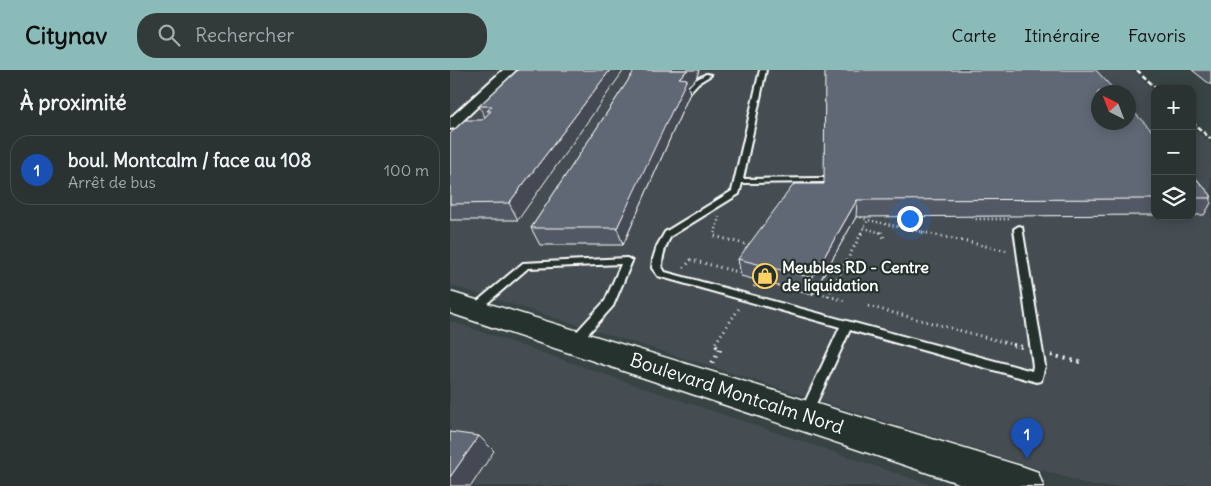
<!DOCTYPE html>
<html lang="fr">
<meta charset="utf-8">
<style>
:root{--surface:#2a3232;--page:#323a3a;--text:#f1f3f6;--muted:#a5aaac;--line:#464d4d;--accent:#8bbbb9}
body{margin:0;font-family:Delius,sans-serif;background:var(--page);color:var(--text)}
.controls{position:absolute;right:15px;top:15px;display:grid;overflow:hidden;border-radius:10px;box-shadow:0 2px 12px #0003}
.controls button{width:45px;height:45px;display:grid;place-items:center;padding:0;border:0;border-bottom:1px solid var(--line);background:var(--surface);color:var(--text);font:25px sans-serif}
.compass{position:absolute;left:641px;top:15px;width:45px;height:45px;border-radius:50%;background:var(--surface);box-shadow:0 2px 12px #0003;rotate:318deg}
.you{position:absolute;left:459px;top:148px;width:18px;height:18px;margin:-12px;border:4px solid #fff;border-radius:50%;background:#1a73e8;box-shadow:0 0 0 8px #1a73e833}
.badge{display:grid;place-items:center;width:32px;height:32px;border-radius:50%;background:var(--accent);color:#fff;font-size:16px;font-weight:700}
.pin{position:absolute;translate:-50% -41px;filter:drop-shadow(0 1px 2px #0008)}
.pin::after{content:'';position:absolute;top:26px;width:18px;height:15px;background:inherit;clip-path:polygon(0 0,100% 0,50% 100%)}
.list{margin:0;padding:0;list-style:none}
h2{display:flex;justify-content:space-between;align-items:center;height:65px;margin:0;padding:0 20px;font-size:21px}
h2 small{font-size:16px;font-weight:400;color:var(--muted)}
.list li{display:grid;grid-template-columns:32px 1fr auto;gap:15px;align-items:center;box-sizing:border-box;height:70px;margin:0 10px 10px;padding:0 10px;border:1px solid var(--line);border-radius:20px}
.list b{display:block;font-size:19px;white-space:nowrap}
.list p{margin:0;font-size:16px;white-space:nowrap;color:var(--muted)}
.list em{font-size:16px;font-style:normal;color:var(--muted)}
.icon{flex:none;width:28px;height:28px;fill:none;stroke:currentColor;stroke-width:2;stroke-linecap:round;stroke-linejoin:round}
.map{position:relative;flex:none;width:761px;height:416px;overflow:hidden}
header{display:flex;align-items:center;gap:30px;box-sizing:border-box;height:70px;padding:0 25px;background:var(--accent);color:#111}
header strong{font-size:24px}
nav{display:flex;gap:28px;margin-inline-start:auto;font-size:18px}
.search{width:350px;height:45px;background:var(--page);display:flex;align-items:center;gap:12px;box-sizing:border-box;padding:0 18px;border-radius:20px;color:var(--muted);font-size:19px}
main{display:flex}
aside{flex:1;background:var(--surface)}
.map>svg:first-child{display:block}
</style>
<header>
<strong>Citynav</strong>
<div class="search"><svg class="icon" aria-label="search" viewBox="0 0 24 24"><circle cx="10" cy="10" r="6"/><path d="M15 15l6 6"/></svg>Rechercher</div>
<nav><a>Carte</a><a>Itinéraire</a><a>Favoris</a></nav>
</header>
<main>
<aside>
<h2>À proximité<small></small></h2>
<ul class="list">
<li><span class="badge" style="background:#1a4fb4">1</span><div><b>boul. Montcalm / face au 108</b><p>Arrêt de bus</p></div><em>100 m</em></li>
</ul>
</aside>
<div class="map">
<svg width="761" height="416" viewBox="0 0 761 416">
<rect width="100%" height="100%" fill="#384343"/>
<filter id="ink" filterUnits="userSpaceOnUse"><feTurbulence type="fractalNoise" baseFrequency=".02" numOctaves="2"/><feDisplacementMap in="SourceGraphic" scale="10" xChannelSelector="R" yChannelSelector="G"/><feConvolveMatrix kernelMatrix="1 2 1 2 8 2 1 2 1" color-interpolation-filters="sRGB"/></filter>
<g filter="url(#ink)">
<path fill="#444e52" fill-rule="evenodd" d="M0,0h50l-50,45z
M70,0h613l22,21v125h37v-89l19,17v342h-118l-643,-201v-149zM648,22h30v30h-30z
M0,251l180,62 304,103h-484z"/>
<g fill="none" stroke-linecap="round" stroke-linejoin="round">
<defs>
<path id="lane" d="M310,0h6l-23,109 81,-1 4,2 -4,2 -82,1 -3,11 -68,42c-6,10 -9,20 -9,31l3,5 367,99 1,-5 -19,-137 5,-3 3,1 23,139 -4,15 -4,1 -187,-52 -40,87 -4,2 -4,-2 -2,-4 40,-86 -182,-51 -6,-8 1,-9 4,-13 8,-14 67,-41z
M256,4l5,1 -13,8 -10,11h-4v-2l10,-11z
M177,188l5,3 -19,45 -34,38 -4,1 -4,-1 -2,-3 2,-3 34,-37 16,-37 -93,4 -51,44h-8l-1,-3 55,-46z"/>
<path id="street" d="M53,0h13l-61,58 -5,1v-11z"/>
<path id="secondary" d="M0,222l574,175 14,5 5,14h-76l-517,-173z"/>
</defs>
<use href="#lane" stroke="#fff" stroke-width="4"/>
<use href="#street" stroke="#fff" stroke-width="4"/>
<use href="#secondary" stroke="#fff" stroke-width="3"/>
<path stroke="#fff" stroke-width="2.5" stroke-dasharray="1 3" stroke-linecap="butt" d="M411,147l7,3
M523,147l1,2h37
M414,158l18,5
M265,163l4,-16
M411,163l7,-13 59,13"/>
<path stroke="#fff" stroke-width="3" stroke-dasharray="1 4" stroke-linecap="butt" d="M265,162l-1,4 38,10
M431,162l4,8
M472,162l86,19
M234,198l7,-8 51,13
M304,217l4,-6
M364,222l32,9
M378,226l34,-64
M418,236l150,40
M266,276l-2,-1 26,-38"/>
<path stroke="#fff" stroke-width="4" stroke-dasharray="2 5" stroke-linecap="butt" d="M563,275l9,2
M601,285l29,7
M262,293l9,-15 -7,-3"/>
<use href="#lane" fill="#26332d" fill-rule="evenodd"/>
<use href="#street" fill="#26332d" fill-rule="evenodd"/>
<use href="#secondary" fill="#26332d" fill-rule="evenodd"/>
<path stroke="#fff" stroke-width="2.5" stroke-dasharray="5 2.5" stroke-linecap="butt" d="M687,0l20,19
M742,52l19,17"/>
</g>
<path fill="#535965" stroke="#fff" d="M68,0v150h-68v-86l32,-14 3,-3 -6,-11z
M185,0h64l-3,9 -8,7 2,7 -67,152h-83l-9,-17z
M742,0h19v15z
M705,64v81l-299,2 -44,78 -71,-19 -3,-17 86,-75z
M742,104l19,21v8l-7,12h-12z"/>
<path fill="#444852" stroke="#fff" d="M160,0h14l-106,150 -9,-17z
M238,0h11l-3,9 -8,7 2,7 -67,152 -6,-17 62,-150z
M407,130l-1,17 -44,78v-17z
M29,366l15,15 -23,35h-21v-9z"/>
<path fill="#616775" stroke="#fff" d="M68,0h92l-101,133 -59,1v-70l15,-14h17l9,-9h-4l5,-5h-13z
M185,0h53l-9,8 8,1 -70,149h-86z
M375,0h271l20,22h-18v30h30v-16l27,28v65l-298,1 -45,78 -74,-19 56,-75h30z
M742,104l19,21v3h-19z
M0,362l29,4 -29,41z"/>
</g>
<defs>
<symbol id="shop-ring" viewBox="-11 -11 22 22"><circle r="9.5" fill="#26332d" stroke="#ffd166" stroke-width="1.5"/><path d="M-5-2.5h2.3a2.7 3.5 0 0 1 5.4 0H5L5.5 6h-11ZM-1.5-2.5h3a1.5 2.3 0 0 0-3 0Z" fill="#ffd166"/></symbol>
</defs>
<g fill-rule="evenodd">
<use href="#shop-ring" x="301" y="192" width="28" height="28"/>
</g>
<g text-anchor="middle" dominant-baseline="central" stroke-width="4.5" stroke-linejoin="round" paint-order="stroke">
<g font-size="16" font-weight="bold" fill="#fff" stroke="#26332d" text-anchor="start">
<text x="332" y="197">Meubles RD - Centre<tspan x="332" dy="18">de liquidation</tspan></text>
</g>
<g font-size="19" fill="#fff" stroke="#26332d">
<text transform="translate(287 323) rotate(18)">Boulevard Montcalm Nord</text>
</g>
</g>
</svg>
<div class="controls">
<button>+</button>
<button>−</button>
<button><svg class="icon" aria-label="layers" viewBox="0 0 24 24"><path d="M12 4l9 5-9 5-9-5zM3 14l9 5 9-5"/></svg></button>
</div>
<svg class="compass" viewBox="-18 -18 36 36"><path d="M0-13l5 13h-10z" fill="#e53935"/><path d="M0 13l5-13h-10z" fill="#a5aaac"/></svg>
<div class="you"></div>
<div class="pin badge" style="left:577px;top:389px;background:#1a4fb4">1</div>
</div>
</main>
